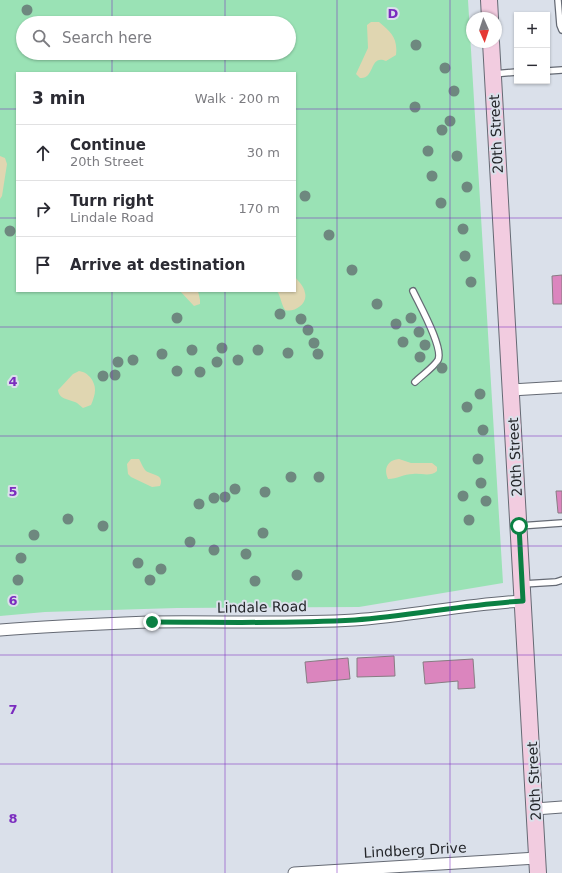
<!DOCTYPE html>
<meta charset="utf-8">
<style>
:root{--surface:#fff;--page:#f2f2f3;--text:#2b2b33;--muted:#7c7c81;--line:#e1e1e2}
body{margin:0;font-family:"DejaVu Sans",sans-serif;background:var(--page);color:var(--text)}
.controls{position:absolute;right:12px;top:12px;display:grid;overflow:hidden;border-radius:0px;box-shadow:0 1px 3px #0004}
.controls button{width:36px;height:36px;display:grid;place-items:center;padding:0;border:0;border-bottom:1px solid var(--line);background:var(--surface);color:var(--text);font:20px sans-serif}
.compass{position:absolute;left:466px;top:12px;width:36px;height:36px;border-radius:50%;background:var(--surface);box-shadow:0 1px 3px #0004;rotate:177deg}
.stop{position:absolute;width:12px;height:12px;margin:-9px;border:3px solid #0b8043;border-radius:50%;background:#fff}
.stop.end{background:#0b8043;border-color:#fff;box-shadow:0 1px 4px #0008}
.list{margin:0;padding:0;list-style:none}
h2{display:flex;justify-content:space-between;align-items:center;height:52px;margin:0;padding:0 16px;font-size:17px}
h2 small{font-size:13px;font-weight:400;color:var(--muted)}
.list li{display:grid;grid-template-columns:26px 1fr auto;gap:12px;align-items:center;box-sizing:border-box;height:56px;padding:0 16px;border-top:1px solid var(--line)}
.list b{display:block;font-size:15px;white-space:nowrap}
.list p{margin:0;font-size:13px;white-space:nowrap;color:var(--muted)}
.list em{font-size:13px;font-style:normal;color:var(--muted)}
.icon{flex:none;width:22px;height:22px;fill:none;stroke:currentColor;stroke-width:2;stroke-linecap:round;stroke-linejoin:round}
.map{position:relative;flex:none;width:562px;height:873px;overflow:hidden}
.search{position:absolute;background:var(--surface);box-shadow:0 1px 3px #0004;left:16px;top:16px;width:280px;height:44px;display:flex;align-items:center;gap:10px;box-sizing:border-box;padding:0 14px;border-radius:22px;color:var(--muted);font-size:15px}
.panel{position:absolute;background:var(--surface);box-shadow:0 1px 3px #0004;left:16px;top:72px;width:280px;height:220px;border-radius:0px}
.map>svg:first-child{display:block}
</style>
<div class="map">
<svg width="562" height="873" viewBox="0 0 562 873">
<rect width="100%" height="100%" fill="#dae0ea"/>
<path fill="#9ae2b5" fill-rule="evenodd" d="M0,0h468l35,583 -144,24 -182,1 -132,4 -45,4zM23,23h266v30h-266zM17,73h278v218h-278z"/>
<path fill="#e0d6b1" d="M371,22h8c12,10 19,16 17,33l-10,6c-17,-7 -11,19 -26,17l-4,-4 12,-26 -1,-23z
M0,156l5,2 2,6 -5,32 -2,3z
M295,277c4,5 9,9 10,16 3,11 -11,20 -20,17 -4,-6 -4,-13 -8,-19h18z
M180,291h18l2,9v4l-6,2z
M79,371c6,1 8,3 11,6 8,10 5,18 1,28l-8,3c-2,-2 -4,-3 -6,-5 -7,-4 -18,-3 -19,-13l2,-2 13,-14z
M131,459h8c2,3 3,7 6,11 6,6 20,3 15,16l-8,1 -21,-10 -3,-3 -1,-10z
M399,459l12,4h21l5,4v4c-6,6 -16,2 -24,3 -9,0 -16,5 -25,5 -5,-11 0,-19 11,-20z"/>
<path fill="#db85be" stroke="#877c83" d="M562,275v29h-9l-1,-28z
M556,491h6v22h-4z
M394,656l1,20 -38,1v-19z
M348,658l2,21 -43,4 -2,-21z
M473,659l2,29 -17,1v-8l-33,3 -2,-22z"/>
<g fill="none" stroke-linecap="round" stroke-linejoin="round">
<defs>
<path id="lane" d="M558,0l2,25 2,5
M547,71l15,-1
M493,74l24,-2
M413,291c6,13 31,57 25,69 -4,7 -17,16 -23,22
M519,526l43,-3
M523,584l33,-2 6,-2"/>
<path id="street" d="M511,390l51,-3
M0,630c50,-4 101,-6 151,-8 68,-1 136,2 203,-2 57,-4 112,-16 169,-19
M535,809l27,-2
M294,873l243,-15"/>
<path id="secondary" d="M489,0l1,18
M491,42l47,831"/>
</defs>
<use href="#lane" stroke="#656a74" stroke-width="8"/>
<use href="#street" stroke="#656a74" stroke-width="13"/>
<use href="#secondary" stroke="#656a74" stroke-width="18"/>
<use href="#lane" stroke="#fff" stroke-width="5.5"/>
<use href="#street" stroke="#fff" stroke-width="11"/>
<use href="#secondary" stroke="#f2cce0" stroke-width="16"/>
</g>
<g fill="#6e887f">
<circle cx="27" cy="10" r="5.5"/>
<circle cx="416" cy="45" r="5.5"/>
<circle cx="445" cy="68" r="5.5"/>
<circle cx="454" cy="91" r="5.5"/>
<circle cx="415" cy="107" r="5.5"/>
<circle cx="450" cy="121" r="5.5"/>
<circle cx="442" cy="130" r="5.5"/>
<circle cx="428" cy="151" r="5.5"/>
<circle cx="457" cy="156" r="5.5"/>
<circle cx="432" cy="176" r="5.5"/>
<circle cx="467" cy="187" r="5.5"/>
<circle cx="305" cy="196" r="5.5"/>
<circle cx="441" cy="203" r="5.5"/>
<circle cx="463" cy="229" r="5.5"/>
<circle cx="10" cy="231" r="5.5"/>
<circle cx="329" cy="235" r="5.5"/>
<circle cx="465" cy="256" r="5.5"/>
<circle cx="352" cy="270" r="5.5"/>
<circle cx="471" cy="282" r="5.5"/>
<circle cx="377" cy="304" r="5.5"/>
<circle cx="280" cy="314" r="5.5"/>
<circle cx="177" cy="318" r="5.5"/>
<circle cx="411" cy="318" r="5.5"/>
<circle cx="301" cy="319" r="5.5"/>
<circle cx="396" cy="324" r="5.5"/>
<circle cx="308" cy="330" r="5.5"/>
<circle cx="419" cy="332" r="5.5"/>
<circle cx="403" cy="342" r="5.5"/>
<circle cx="314" cy="343" r="5.5"/>
<circle cx="425" cy="345" r="5.5"/>
<circle cx="222" cy="348" r="5.5"/>
<circle cx="192" cy="350" r="5.5"/>
<circle cx="258" cy="350" r="5.5"/>
<circle cx="288" cy="353" r="5.5"/>
<circle cx="162" cy="354" r="5.5"/>
<circle cx="318" cy="354" r="5.5"/>
<circle cx="420" cy="357" r="5.5"/>
<circle cx="133" cy="360" r="5.5"/>
<circle cx="238" cy="360" r="5.5"/>
<circle cx="118" cy="362" r="5.5"/>
<circle cx="217" cy="362" r="5.5"/>
<circle cx="442" cy="368" r="5.5"/>
<circle cx="177" cy="371" r="5.5"/>
<circle cx="200" cy="372" r="5.5"/>
<circle cx="115" cy="375" r="5.5"/>
<circle cx="103" cy="376" r="5.5"/>
<circle cx="480" cy="394" r="5.5"/>
<circle cx="467" cy="407" r="5.5"/>
<circle cx="483" cy="430" r="5.5"/>
<circle cx="478" cy="459" r="5.5"/>
<circle cx="291" cy="477" r="5.5"/>
<circle cx="319" cy="477" r="5.5"/>
<circle cx="481" cy="483" r="5.5"/>
<circle cx="235" cy="489" r="5.5"/>
<circle cx="265" cy="492" r="5.5"/>
<circle cx="463" cy="496" r="5.5"/>
<circle cx="225" cy="497" r="5.5"/>
<circle cx="214" cy="498" r="5.5"/>
<circle cx="486" cy="501" r="5.5"/>
<circle cx="199" cy="504" r="5.5"/>
<circle cx="68" cy="519" r="5.5"/>
<circle cx="469" cy="520" r="5.5"/>
<circle cx="103" cy="526" r="5.5"/>
<circle cx="263" cy="533" r="5.5"/>
<circle cx="34" cy="535" r="5.5"/>
<circle cx="190" cy="542" r="5.5"/>
<circle cx="214" cy="550" r="5.5"/>
<circle cx="246" cy="554" r="5.5"/>
<circle cx="21" cy="558" r="5.5"/>
<circle cx="138" cy="563" r="5.5"/>
<circle cx="161" cy="569" r="5.5"/>
<circle cx="297" cy="575" r="5.5"/>
<circle cx="18" cy="580" r="5.5"/>
<circle cx="150" cy="580" r="5.5"/>
<circle cx="255" cy="581" r="5.5"/>
</g>
<g fill="none" stroke-linecap="round" stroke-linejoin="round">
<path stroke="#0b8043" stroke-width="5" d="M152,622c67,0 135,2 203,-2 56,-4 112,-16 168,-19l-4,-75"/>
</g>
<path fill="none" stroke="#7b2cbf" stroke-width="1" stroke-opacity="0.55" d="M112,0v23M225,0v23M337,0v873M450,0v873M112,53v20M225,53v20M0,109h17M295,109h267M0,218h17M295,218h267M112,291v582M225,291v582M0,327h562M0,436h562M0,546h562M0,655h562M0,764h562"/>
<g text-anchor="middle" dominant-baseline="central" stroke-width="4" stroke-linejoin="round" paint-order="stroke">
<g font-size="14" fill="#24262a" stroke="#dae0ea">
<text transform="translate(496 134) rotate(-93)">20th Street</text>
<text transform="translate(515 457) rotate(-93)">20th Street</text>
<text transform="translate(262 607) rotate(-1)">Lindale Road</text>
<text transform="translate(534 781) rotate(-93)">20th Street</text>
<text transform="translate(415 850) rotate(-3)">Lindberg Drive</text>
</g>
</g>
<g font-size="13" text-anchor="middle" font-weight="bold" fill="#7b2cbf" stroke="#dae0ea" stroke-width="4" stroke-linejoin="round" paint-order="stroke">
<text x="393" y="18">D</text>
<text x="13" y="386">4</text>
<text x="13" y="496">5</text>
<text x="13" y="605">6</text>
<text x="13" y="714">7</text>
<text x="13" y="823">8</text>
</g>
</svg>
<div class="controls">
<button>+</button>
<button>−</button>
</div>
<svg class="compass" viewBox="-18 -18 36 36"><path d="M0-13l5 13h-10z" fill="#e53935"/><path d="M0 13l5-13h-10z" fill="#7c7c81"/></svg>
<div class="stop" style="left:519px;top:526px"></div>
<div class="stop end" style="left:152px;top:622px"></div>
<div class="search"><svg class="icon" aria-label="search" viewBox="0 0 24 24"><circle cx="10" cy="10" r="6"/><path d="M15 15l6 6"/></svg>Search here</div>
<section class="panel">
<h2>3 min<small>Walk · 200 m</small></h2>
<ul class="list">
<li><svg class="icon" aria-label="ahead" viewBox="0 0 24 24"><path d="M12 20V5M6 11l6-6 6 6"/></svg><div><b>Continue</b><p>20th Street</p></div><em>30 m</em></li>
<li><svg class="icon" aria-label="right" viewBox="0 0 24 24"><path d="M7 20v-9h11M14 6l5 5-5 5"/></svg><div><b>Turn right</b><p>Lindale Road</p></div><em>170 m</em></li>
<li><svg class="icon" aria-label="arrive" viewBox="0 0 24 24"><path d="M6 21V4h12l-3 4 3 4H6"/></svg><div><b>Arrive at destination</b></div></li>
</ul>
</section>
</div>
